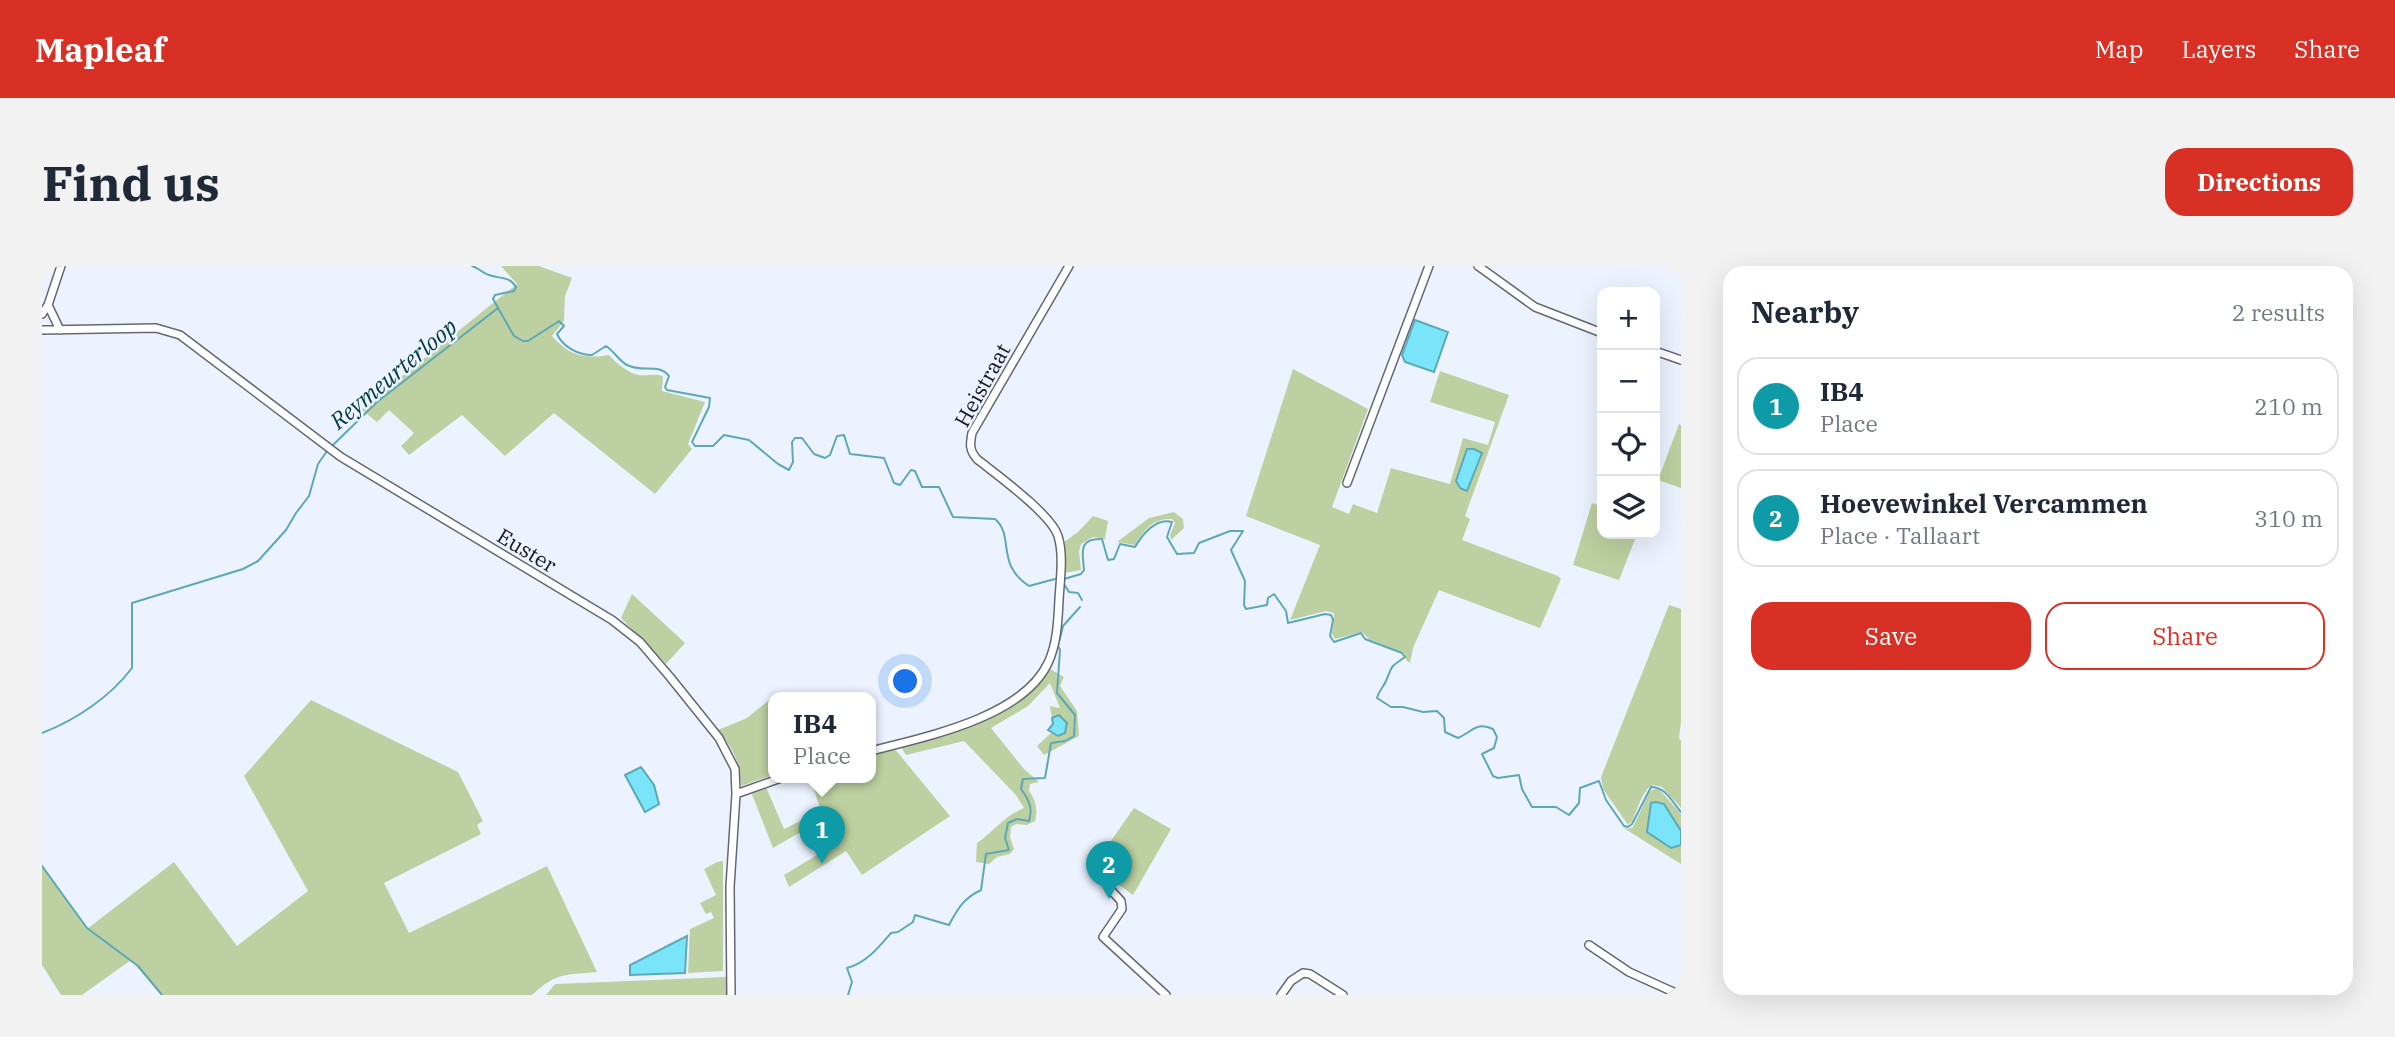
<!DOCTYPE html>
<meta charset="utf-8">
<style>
:root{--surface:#fff;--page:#f2f2f3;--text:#1f2937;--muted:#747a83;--line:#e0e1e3;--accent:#d93025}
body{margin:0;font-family:"IBM Plex Serif",serif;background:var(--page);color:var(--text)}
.controls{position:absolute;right:21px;top:21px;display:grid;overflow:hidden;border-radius:14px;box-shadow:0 7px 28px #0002}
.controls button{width:63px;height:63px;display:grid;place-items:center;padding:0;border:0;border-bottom:2px solid var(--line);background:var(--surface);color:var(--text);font:35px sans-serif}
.you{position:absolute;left:864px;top:416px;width:24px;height:24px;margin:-18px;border:5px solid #fff;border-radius:50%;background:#1a73e8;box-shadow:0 0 0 10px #1a73e833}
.badge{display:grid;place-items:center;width:46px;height:46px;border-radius:50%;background:var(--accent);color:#fff;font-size:23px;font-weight:700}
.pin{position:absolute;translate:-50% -58px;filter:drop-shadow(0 2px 4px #0008)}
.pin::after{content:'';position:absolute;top:37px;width:24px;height:21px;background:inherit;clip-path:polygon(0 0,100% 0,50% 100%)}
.popup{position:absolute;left:726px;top:426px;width:108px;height:91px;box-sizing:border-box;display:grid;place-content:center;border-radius:14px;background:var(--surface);filter:drop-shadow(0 2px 5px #0005);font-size:23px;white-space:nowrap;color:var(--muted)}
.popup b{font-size:26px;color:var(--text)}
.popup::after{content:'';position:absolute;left:50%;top:100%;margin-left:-14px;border:14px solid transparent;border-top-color:var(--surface)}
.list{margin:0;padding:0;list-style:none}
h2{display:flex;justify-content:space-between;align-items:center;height:91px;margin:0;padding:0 28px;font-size:30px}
h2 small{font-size:23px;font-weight:400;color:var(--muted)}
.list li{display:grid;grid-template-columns:46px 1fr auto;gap:21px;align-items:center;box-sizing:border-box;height:98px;margin:0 14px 14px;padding:0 14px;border:2px solid var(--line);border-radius:21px}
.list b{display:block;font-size:26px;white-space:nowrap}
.list p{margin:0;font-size:23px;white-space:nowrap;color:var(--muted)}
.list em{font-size:23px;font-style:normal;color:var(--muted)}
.actions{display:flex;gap:14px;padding:21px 28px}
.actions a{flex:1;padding:16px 0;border:2px solid var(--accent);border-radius:21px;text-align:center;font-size:24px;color:var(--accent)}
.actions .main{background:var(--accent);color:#fff}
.icon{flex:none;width:38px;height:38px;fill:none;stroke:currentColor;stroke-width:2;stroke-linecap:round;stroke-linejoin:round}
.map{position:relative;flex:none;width:1639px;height:729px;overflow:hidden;border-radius:21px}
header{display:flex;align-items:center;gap:42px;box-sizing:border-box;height:98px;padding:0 35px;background:var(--accent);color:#fff}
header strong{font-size:33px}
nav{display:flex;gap:38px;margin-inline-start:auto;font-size:24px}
.intro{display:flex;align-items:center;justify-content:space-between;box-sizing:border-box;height:168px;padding:0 42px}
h1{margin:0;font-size:49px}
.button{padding:18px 32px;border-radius:21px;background:var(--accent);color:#fff;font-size:24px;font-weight:700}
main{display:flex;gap:42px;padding:0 42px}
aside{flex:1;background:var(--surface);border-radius:21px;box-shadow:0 7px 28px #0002}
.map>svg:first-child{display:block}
</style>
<header>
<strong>Mapleaf</strong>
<nav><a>Map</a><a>Layers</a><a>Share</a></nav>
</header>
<div class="intro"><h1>Find us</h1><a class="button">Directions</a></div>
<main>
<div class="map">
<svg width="1639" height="729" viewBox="0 0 1639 729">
<rect width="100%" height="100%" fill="#ecf3fe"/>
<path fill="#bdd0a1" d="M459,0h38l33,12 -7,18 -1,25 -12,15c18,20 31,23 57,19 7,8 19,18 30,20 9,1 15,-2 24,1l-1,15 43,11 -17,42 4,5 -37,45 -101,-81 -49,43 -43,-41 -53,40 -8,-9 13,-13 -25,-23 -12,12 -16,-13 156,-125z
M1251,103l75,40 -36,98 17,7 4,-10 24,9 14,-45 59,16 13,-46 25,7 7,-23 -65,-20 10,-31 69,24 -44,121 5,3 -8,21 96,36 3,3 -21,49 -101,-38 -26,58 -3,15 -4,-3 -1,-6 -36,-15 -7,-7 -27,7 -3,-5 2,-21 -8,-2 -36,9 30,-75 -74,-29z
M1637,158l2,1v63l-23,-8z
M1550,237l10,4v27h35l-18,46 -46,-15z
M1132,246l9,7 1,9 -13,12 -1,-5 5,-12 -3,-4c-18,-1 -28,10 -37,26l-18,-3 32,-24z
M1051,250l15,5 -3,18 -12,-2 -12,7 -2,8 2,18 -17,3v-31l14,-10z
M590,328l53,49 -19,21 -45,-46z
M1627,339l12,4v113l-2,16 2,3v67l-19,-21 -9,-2 -5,3 -6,9 -10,24 -4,4 -25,-36 -2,-12z
M1008,403l14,8 -4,9 17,25 2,25 -35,19 -7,-9 14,-13 7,3 1,-21 -7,3 -2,-12 10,2 -10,-25 -22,23 -37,22 33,41 15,13 -9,2 -1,7c7,10 9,18 6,30l-8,4 -11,-1 -5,3 -1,10 4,12 -4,5 -13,3 -8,7 -13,-2 1,-19c16,-11 28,-28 47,-35l-8,-13 -52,-54 -58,14 -5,-8c49,-16 119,-31 149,-78z
M737,426l4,6h-10v77l-32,11c-1,-24 -8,-38 -23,-56l29,-12z
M269,434l147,72 25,49 -6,4 4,9 -97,49 25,50 138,-67 50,106c-32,3 -40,0 -65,23h-371l-30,-35 -49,35h-21l-19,-30v-101l45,65 87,-67 63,84 71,-55 -64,-115z
M852,482l56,68 -88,59 -16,-24 -57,36 -5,-12 46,-28 -14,-24 -43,25 -22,-56 15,-5 18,42 28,-14 10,-1 -12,-36h61v-24z
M1616,522l23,26v50l-59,-37 6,2 5,-2 17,-36z
M1092,542l37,21 -38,66 -22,-16 6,-8 -18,-13z
M681,595v110l-35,2 2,-44 24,-11 -3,-6 -5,2 -6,-11 16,-8 -12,-26 13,-7z
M684,711v18h-180l9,-11z"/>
<path fill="#7ae5f8" stroke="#5da8b7" stroke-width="2" d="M1373,54l33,12 -14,40 -29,-10 -3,-7z
M1425,183h7l8,4 -15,38 -7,-3 -4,-7z
M1017,449l8,8 -2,10 -7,3 -10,-6 5,-6 -1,-6z
M599,501l13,18 5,19 -14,8 -20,-37z
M1614,536l8,2 17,27v14l-10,3 -24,-16 4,-29z
M645,670l-2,37 -55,2v-10z"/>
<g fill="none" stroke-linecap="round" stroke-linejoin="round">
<path stroke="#5da8b7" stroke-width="2" d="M430,0c6,2 11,7 17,9 11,4 21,1 27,12l-2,4 -19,4 -2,4 21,37 9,5h5l31,-20 5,5 -7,8c6,13 21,21 35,21l14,-9c8,5 13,15 21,19 15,8 32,-2 42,11l-4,11 2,3 43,8 -1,9 -17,35 3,4h18l11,-11 25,5 29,24 11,6 4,-8 -1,-20 3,-4h7l12,16 11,4 5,-3 7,-19 7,-1 6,19 34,4 10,25 6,2 11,-15 4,1 7,16h17l14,30 42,2c20,17 0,45 34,67l26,-7
M289,181l46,-45 121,-94
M1022,313l17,-5 3,-4c-1,-16 -7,-32 18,-31l6,21 6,-1 6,-15 15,3c7,-12 21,-30 37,-25l-5,15 10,17 17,-1 5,-10 31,-12h13l-12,19 14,31 -1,24 2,4 21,-4 1,-7 6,-4 12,17 2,12 37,-9 6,1 2,5 -3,16 4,6 27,-9 4,6 37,14 3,4c-16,11 -12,8 -19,24 -3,7 -7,9 -9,17l14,9h12l20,5 14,-1 7,7 1,14 13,6c14,-6 19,-17 35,-9l4,8 -3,11 -12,6 11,22 5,2 21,-3 3,14 10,18h24l13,8 10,-12 1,-15 19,-7 7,19 18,26 4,1 4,-3 19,-37c15,0 21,15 30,25
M1022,318l5,8 9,1 4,7
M0,467c34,-13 68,-36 90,-65v-65l111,-34 15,-8 28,-31 10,-17 13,-17 9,-32 9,-13
M0,600l45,62 51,38 24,29
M806,729l4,-13 -5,-14c19,-5 32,-21 44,-35l7,-1 15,-10 2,-7 34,10c9,-17 15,-27 32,-35l5,-36 23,-4 -4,-12 3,-15 9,-4 12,2c4,-13 0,-21 -8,-32l2,-10 22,-1 6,-35 14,-2 9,-5 1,-21 -18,-22 3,-43 -2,-4 5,-20 17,-19"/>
<defs>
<path id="street" d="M1436,0l57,41 67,26
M6,39l12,25
M0,48l6,-9 13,-39
M0,64l114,-2 24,7 161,122 271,163 28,22 30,35 49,61 16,31 1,25 -6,93 1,108
M1613,85l26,9
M1305,217l82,-217
M829,485c53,-14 151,-33 177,-88 9,-19 10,-42 11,-63 1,-19 5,-45 -1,-64 -7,-22 -61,-61 -81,-77 -8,-9 -7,-15 -5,-26l97,-167
M694,528l45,-16
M1068,623l11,12 1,8 -19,28 63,58
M1547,679l40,27 51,23
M1239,729l10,-14 12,-8 7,1 33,21"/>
</defs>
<use href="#street" stroke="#636973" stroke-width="10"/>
<use href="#street" stroke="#fff" stroke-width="7"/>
</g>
<g text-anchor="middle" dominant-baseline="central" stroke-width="5" stroke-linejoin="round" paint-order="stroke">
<g font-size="21" fill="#181a1e" stroke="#ecf3fe">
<text transform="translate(940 119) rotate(-61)">Heistraat</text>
<text transform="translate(485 284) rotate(31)">Euster</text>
</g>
<g font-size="23" font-style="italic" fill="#043a42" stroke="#ecf3fe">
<text transform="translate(351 107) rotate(-40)">Reymeurterloop</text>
</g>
</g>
</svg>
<div class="controls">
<button>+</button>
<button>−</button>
<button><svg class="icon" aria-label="locate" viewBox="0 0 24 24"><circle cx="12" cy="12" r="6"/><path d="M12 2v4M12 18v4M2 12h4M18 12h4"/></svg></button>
<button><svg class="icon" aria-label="layers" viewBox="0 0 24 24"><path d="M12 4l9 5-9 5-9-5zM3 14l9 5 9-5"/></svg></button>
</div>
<div class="you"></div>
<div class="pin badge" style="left:780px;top:598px;background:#0f9aa8">1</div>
<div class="popup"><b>IB4</b>Place</div>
<div class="pin badge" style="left:1067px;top:633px;background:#0f9aa8">2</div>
</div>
<aside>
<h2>Nearby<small>2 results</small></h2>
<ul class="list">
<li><span class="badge" style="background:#0f9aa8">1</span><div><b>IB4</b><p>Place</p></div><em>210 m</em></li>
<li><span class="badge" style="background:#0f9aa8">2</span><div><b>Hoevewinkel Vercammen</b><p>Place · Tallaart</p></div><em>310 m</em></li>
</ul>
<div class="actions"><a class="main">Save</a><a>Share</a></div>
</aside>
</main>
